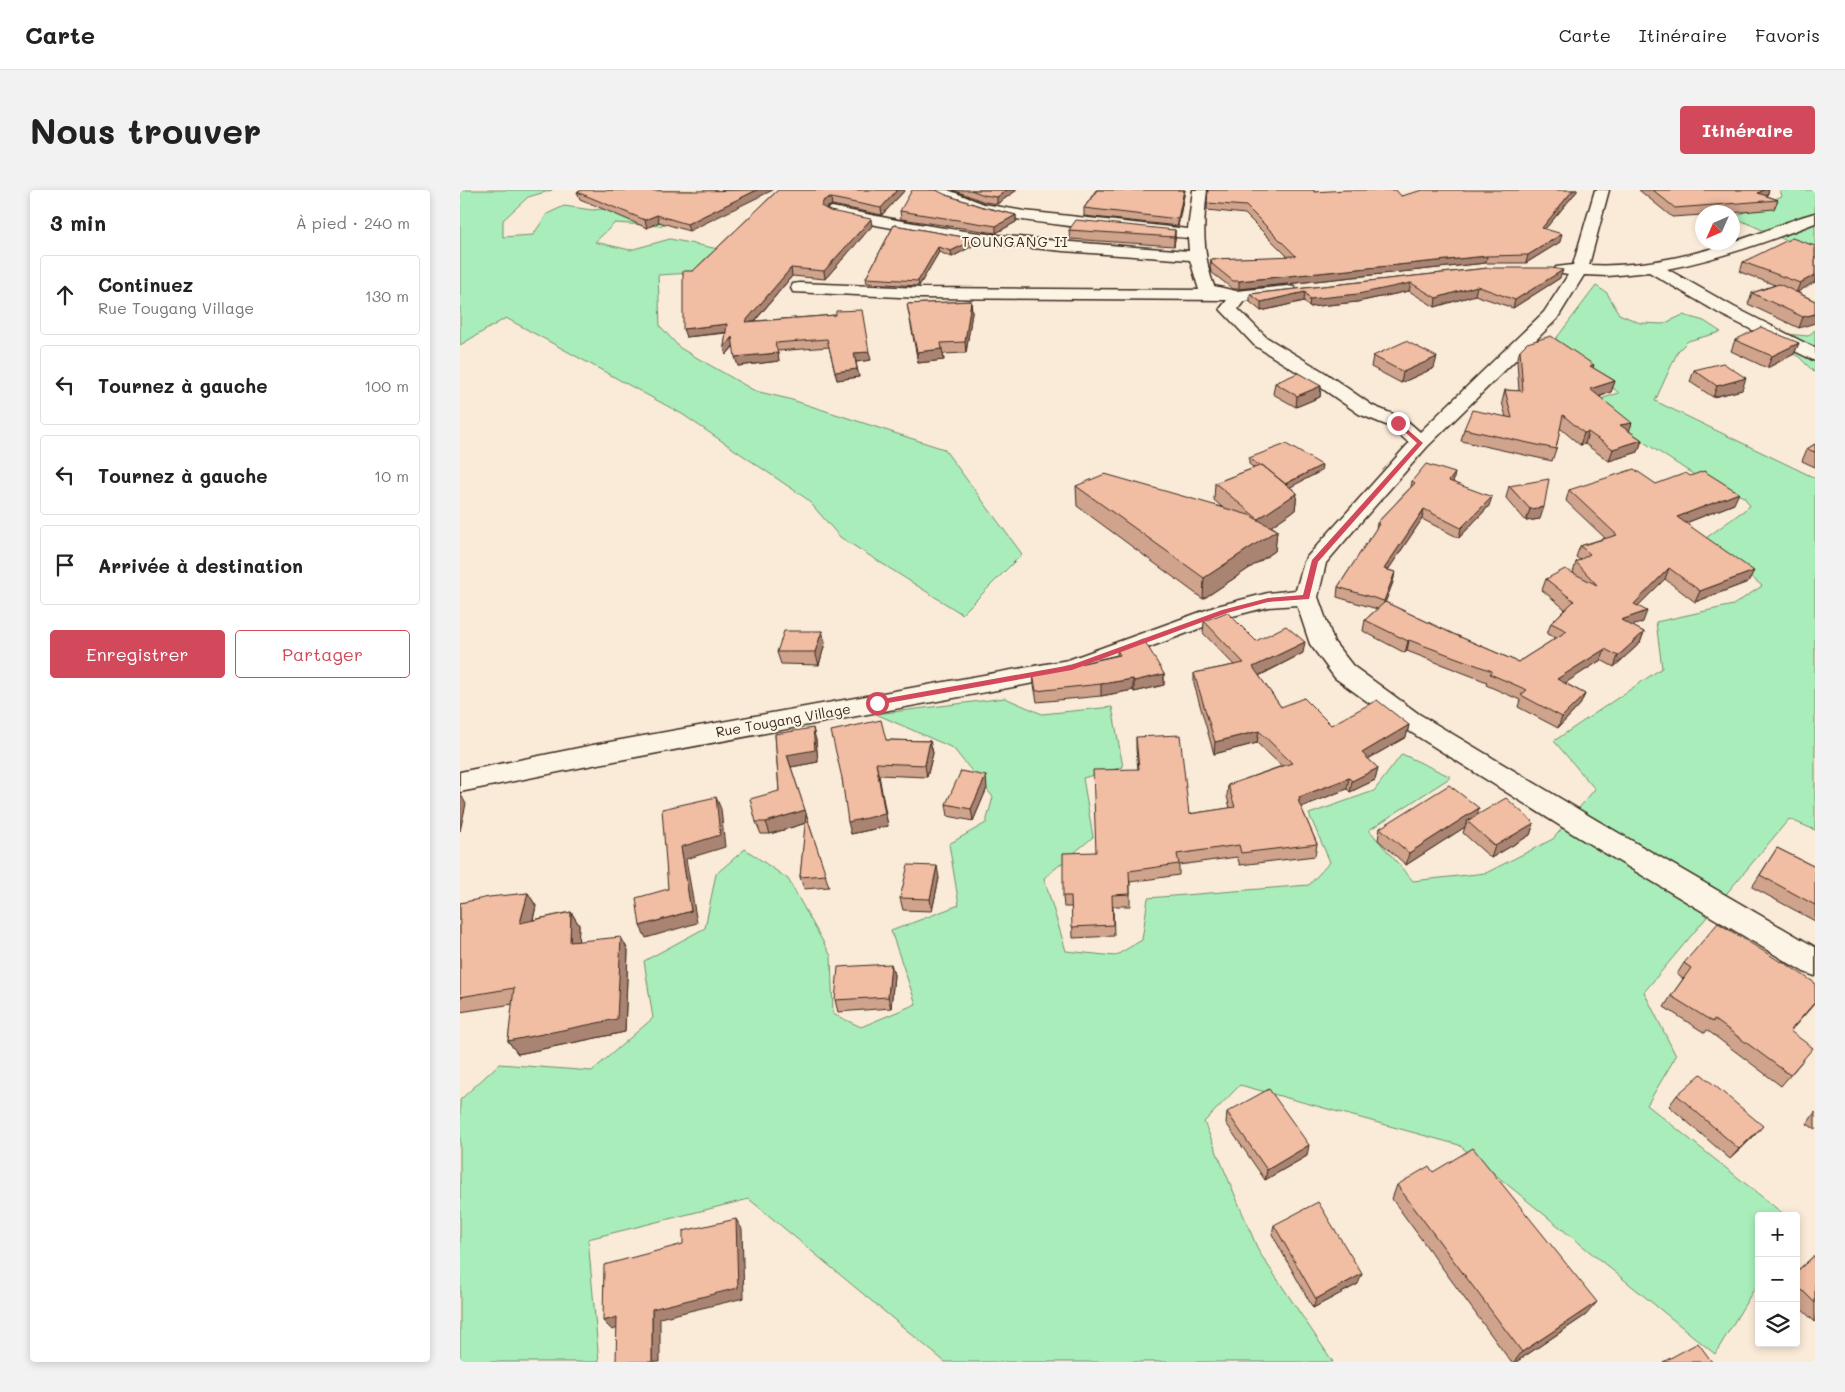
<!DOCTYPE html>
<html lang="fr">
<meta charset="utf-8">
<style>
:root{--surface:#fff;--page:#f2f2f2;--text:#222;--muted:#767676;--line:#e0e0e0;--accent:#d1495b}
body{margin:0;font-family:Mali,sans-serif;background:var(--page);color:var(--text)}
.controls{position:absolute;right:15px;bottom:15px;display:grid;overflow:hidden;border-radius:5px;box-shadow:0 2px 8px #0003}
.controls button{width:45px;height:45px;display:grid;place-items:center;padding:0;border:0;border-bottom:1px solid var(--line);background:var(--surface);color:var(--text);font:25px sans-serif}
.compass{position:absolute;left:1235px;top:15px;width:45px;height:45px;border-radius:50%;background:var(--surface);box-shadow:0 2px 8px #0003;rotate:225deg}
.stop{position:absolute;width:15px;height:15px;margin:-11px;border:4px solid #d1495b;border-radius:50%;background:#fff}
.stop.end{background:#d1495b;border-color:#fff;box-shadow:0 1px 5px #0008}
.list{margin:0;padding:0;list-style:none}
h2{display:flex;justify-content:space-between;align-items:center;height:65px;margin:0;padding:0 20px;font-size:21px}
h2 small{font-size:16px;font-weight:400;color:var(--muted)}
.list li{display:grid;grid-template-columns:32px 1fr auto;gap:15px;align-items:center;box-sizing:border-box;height:80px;margin:0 10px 10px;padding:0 10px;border:1px solid var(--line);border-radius:5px}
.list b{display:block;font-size:19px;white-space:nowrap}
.list p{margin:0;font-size:16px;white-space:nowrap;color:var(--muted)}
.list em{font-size:16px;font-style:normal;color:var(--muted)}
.actions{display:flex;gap:10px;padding:15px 20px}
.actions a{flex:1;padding:11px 0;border:1px solid var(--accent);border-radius:5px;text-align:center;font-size:18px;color:var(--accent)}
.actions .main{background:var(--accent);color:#fff}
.icon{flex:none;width:28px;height:28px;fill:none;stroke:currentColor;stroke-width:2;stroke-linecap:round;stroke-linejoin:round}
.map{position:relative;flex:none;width:1355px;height:1172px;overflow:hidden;border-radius:5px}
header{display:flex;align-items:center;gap:30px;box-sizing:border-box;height:70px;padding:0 25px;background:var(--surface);border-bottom:1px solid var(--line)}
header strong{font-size:24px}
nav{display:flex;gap:28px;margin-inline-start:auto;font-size:18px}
.intro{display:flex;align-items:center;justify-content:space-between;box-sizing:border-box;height:120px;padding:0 30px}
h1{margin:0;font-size:35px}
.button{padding:12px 22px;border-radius:5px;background:var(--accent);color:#fff;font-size:18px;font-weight:700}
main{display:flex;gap:30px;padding:0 30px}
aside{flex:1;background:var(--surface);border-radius:5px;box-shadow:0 2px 8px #0003}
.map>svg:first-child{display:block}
</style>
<header>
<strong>Carte</strong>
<nav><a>Carte</a><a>Itinéraire</a><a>Favoris</a></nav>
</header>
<div class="intro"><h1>Nous trouver</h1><a class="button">Itinéraire</a></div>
<main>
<aside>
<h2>3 min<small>À pied · 240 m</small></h2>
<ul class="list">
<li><svg class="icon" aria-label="ahead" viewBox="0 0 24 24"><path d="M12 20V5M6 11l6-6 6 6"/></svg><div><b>Continuez</b><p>Rue Tougang Village</p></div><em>130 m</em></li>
<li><svg class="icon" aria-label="left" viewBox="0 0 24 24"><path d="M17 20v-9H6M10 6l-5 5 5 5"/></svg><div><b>Tournez à gauche</b></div><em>100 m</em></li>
<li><svg class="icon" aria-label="left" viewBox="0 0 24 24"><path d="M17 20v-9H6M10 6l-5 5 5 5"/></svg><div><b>Tournez à gauche</b></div><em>10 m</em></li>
<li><svg class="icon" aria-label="arrive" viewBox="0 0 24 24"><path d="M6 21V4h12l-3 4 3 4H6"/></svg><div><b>Arrivée à destination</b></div></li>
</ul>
<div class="actions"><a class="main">Enregistrer</a><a>Partager</a></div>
</aside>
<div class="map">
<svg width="1355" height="1172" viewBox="0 0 1355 1172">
<rect width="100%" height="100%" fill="#faead8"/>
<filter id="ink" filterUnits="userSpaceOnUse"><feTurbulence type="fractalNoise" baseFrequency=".02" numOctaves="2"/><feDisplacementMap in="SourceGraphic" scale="10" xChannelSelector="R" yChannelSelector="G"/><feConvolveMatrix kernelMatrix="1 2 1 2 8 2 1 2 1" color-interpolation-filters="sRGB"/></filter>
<g filter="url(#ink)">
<path fill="#a9eeba" stroke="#728c6c" d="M0,0h92l-24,7 -25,23v17l30,-2 14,-21 17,-8 28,4 45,-4 53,6 -30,14 -45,-3 -20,19 35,8 40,-11 48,10 -10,23 -50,3 2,51 20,22 75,43 34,8 155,50 78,105 -60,60 -122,-77 -33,-38 -125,-85 -176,-96 -46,27z
M1320,0h35v63l-82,-36 49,-21z
M1136,96l11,7 12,21 21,9 23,1 20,-9 21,6 17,11 -33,9 -10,10 -23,50 160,77v352l-26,-11 -145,173 32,64 -29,49 139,111h-27v65l-44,73 -256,-209 -219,-60 -36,37 55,130 74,110h-388l-196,-163 -161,40 11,123h-139v-262l39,-36 93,7 61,-53 -9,-57 61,-33 11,-54 29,-25 43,30 43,77 2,58 28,13 55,-23 -25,-73 68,-26 -10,-61 37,-21 7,-26 -40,-49 -77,-34 129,-16 37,16 70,-7 11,60 -40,11 10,59 -49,41 22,73 49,5 27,-16 6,-42 161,-13 21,-23 -21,-48 65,-23 28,-37 49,23 -82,53 44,51 73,-8 67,-34 42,-50 -41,-48 108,-73 -6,-46 77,-17 29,-19 -56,-48 44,-32 -6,-9 -48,-21 -111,-72 34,-11 -64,-53z
M1355,140v43l-16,-16 -48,-26 57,5z"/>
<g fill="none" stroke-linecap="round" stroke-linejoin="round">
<defs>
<path id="minor" d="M470,0h18l36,14 40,7 164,18 5,-39h14c-4,33 -5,64 7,96l22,5 52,-5 6,1 2,4 -2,4 -50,6 -6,8 28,28 58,35 49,34 32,13 15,13 124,-120 24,-37 -12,-2 -2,-3 2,-3 17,-2 22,-75h14l-20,75c58,3 114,-12 168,-31 19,-7 38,-16 58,-21v10c-48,19 -97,36 -148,46l67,38 81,41v13l-93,-46 -73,-43 -41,4 -24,-1 -27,44 -130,128 -67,76 -34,40 -8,34 16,45 19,24 66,48 179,107 217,126v29l-11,-4 -226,-135 -177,-111 -66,-48 -25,-34 -13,-39 -29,2 -35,9 -161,60 -479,89 -133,27v-20l133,-27 475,-85 149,-54 51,-13 28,-3 8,-28 3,-5 102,-114 -18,-16 -32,-13 -49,-34 -56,-35 -34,-36 7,-9 -306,-2 -128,-6 -2,-4 2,-4 6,-1 122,5 278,2 -9,-30 -127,-9 -81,-8 -57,-9 -93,-17 -5,-2 -3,-3 3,-3 5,-2c44,9 88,18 132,24 75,10 150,14 225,20l-1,-13c-42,-4 -84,-7 -126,-13 -45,-5 -90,-11 -130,-32z"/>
</defs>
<use href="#minor" stroke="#3b2a1e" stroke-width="3"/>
<use href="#minor" fill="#fcf5e5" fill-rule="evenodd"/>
</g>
<path fill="#cfa38c" stroke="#3b2a1e" d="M318,0h127l-23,25 -50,-10 -6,3h-1l5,3 42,15 -47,53 -33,-3 -37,45 81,-6 35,45 -15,2 3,15 -22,3 -8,-33 -52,4 2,10 -41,5 -4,-20 -8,9 -2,-8 2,-14 -40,4 7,-66z
M493,0h64l-20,14 -12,-2z
M636,0h89l-7,36 -94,-10v-8z
M748,0l106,2 87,4 177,-6 -33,39 15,13 -34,21h-40l-247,26h-6l-22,-17 -1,-5 1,-8 77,-2 -43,-43 -38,-4z
M1179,0h130l-2,6 11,4 -4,9 -42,4 -30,-1v3l-30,2z
M233,1l-4,40 -30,-9 -12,6 -67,-29 -3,-7z
M486,5l37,12 33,8v7l-20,11 -95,-14 -1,-8z
M434,35l81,14 1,5 -24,13 -13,-5 -20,34 -52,-3 -1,-5z
M609,40h106v9l-1,7 -104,-7z
M1355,56v36l-18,10 18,9 -16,27 -51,-24 4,-11 23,-8 -35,-13 3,-10z
M1028,78l72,10 -47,30 -38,-13 -40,12 -26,-16 -52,11 -48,5 -5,-6 -43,10 -11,-9v-8z
M511,111l1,11 -6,41 -23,1 1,6 -26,3 -11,-59z
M1275,150l64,3 -5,11 -27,14 -36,-17z
M1060,160l74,15 -1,3 22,13 -4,11 -12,5 30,34 13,9 -4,12 -29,9 -24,-17 -5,1 -20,-17 -4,21 -4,12 -91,-20 3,-12 42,-12 -4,-15 3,-12 14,1 -2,-30z
M913,166l61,12 -33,15 -30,-16z
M1234,180l48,20 -29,7 -23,-15z
M815,193l46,3 -1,11 -24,10 -23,-13z
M1355,254v23l-13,-6 5,-12z
M789,268l72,13 -31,16 7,6 -2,17 -24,16 6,4 -2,21 -72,48 -126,-93 -1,-20 146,21 -8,-7 1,-17 39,-15 -5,-4z
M952,291l41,1 36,24 -30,32 -37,-19 -34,51 7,2 -2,10 -8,20 66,31 67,29 38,-24 -9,-4 4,-11 14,-14 -23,-19 4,-11 27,-6 3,-11 4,-2 -4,-3 4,-11 25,-8 -39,-37 3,-11 87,-6 78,20 -48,19 62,59 -53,20 -30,-23 -27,27 5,16 -11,4 12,6 -4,11 -26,24 -13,-7 -36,23 20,11 -5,11 -22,23 -40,-21 2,-7 -34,-15 1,-3 -80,-31 -2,2 -42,-22 2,-11 12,-11 -40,-12 1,-10 38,-58 1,-6 34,-36z
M1049,296l31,33 -14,2 -20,-23z
M744,431l52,20 47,12 -44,23 22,31 50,18h78l-3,12 -38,22 10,9 -3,12 -25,12 -3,-3 -46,18 16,37 -2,12 -75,9 -3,-8 -58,8v10l-49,7v24h-17l1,30 -41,2 -1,-31h-8l-1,-11 33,-44 42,-83 -2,-20v-12l53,77 41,-6 -3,-12 1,-11 54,-19 -25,-23 -43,11 -20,-70v-11l40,-8 -31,-32z
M362,441l3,12 -6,22 -38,-1 -4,-12z
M657,460l47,24v11l-30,7 -1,-2 -32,6 -64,6 -3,-17 -1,-11 84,-19z
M315,544l41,6 2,22 -27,5 38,120 -25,2 -4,-12 6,-54 -36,11h-9l-5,-12 23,-31z
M426,550l44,1 3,12 -6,24 -48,-2 9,51 -37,8 -9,-56z
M527,598l-14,33 -25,-5 -2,-12z
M1017,625l57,8 -4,12 -39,23 -28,-25 2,-6 -59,38 -28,-25 2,-12z
M1317,658l38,19v54l-63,-34z
M479,688l-7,33 -29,-1 -3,-12z
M68,703l8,13 -3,14 38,-8 8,13 -1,16 50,9 -3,82 -107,22 -10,-13 5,-37 -53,8v-109z
M1224,773l106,68 14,28 -23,27 -74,-56 -2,3 -41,-26 7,-11 12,-17 -6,-5z
M431,774l3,11 -3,33 -53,4 -3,-12z
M1217,905l77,41 -24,23 -61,-53z
M767,922l80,44 -42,24 -39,-57z
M1355,922v17l-8,-5z
M937,995l189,130 -70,47h-5l-119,-163z
M814,1035l84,59 -45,24 -41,-74z
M1355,1065v67l-19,-18v-32z"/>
<path fill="#a98472" stroke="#3b2a1e" d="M297,0h16l-84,41 -2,-7z
M437,0h8l-23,25 -1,-7z
M547,0h10l-20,14v-7z
M724,0h1l-7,36v-7z
M1113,0h5l-38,45 2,-7z
M1304,0h5l-3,7 -8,-4z
M371,8l1,7 -6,3 -3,5 -2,-7 3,-6z
M197,25l2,7 -12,6 -2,-8z
M556,25v7l-20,11v-7z
M411,29l1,7 -47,53 -1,-8z
M715,40v9l-1,7v-9z
M1102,44l-2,8 -34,21 2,-8z
M515,49l1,5 -24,13 -1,-6z
M478,57l1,5 -20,34 -1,-5z
M1027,66l-1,7 -247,26v-8z
M331,78l1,8 -45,54 -2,-8z
M1103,80l-3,8 -47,30 2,-8z
M1355,85v7l-19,11 4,-10z
M951,93l-2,8 -52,11 -48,5 1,-8z
M1017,96l-2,9 -40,12 1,-9z
M845,102l-1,9 -43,10v-9z
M511,111l1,11 -6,41 -1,-11z
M1355,124v9l-16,5 4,-11z
M267,134l2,8 -43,5 -3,-8z
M272,147l2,8 -8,10 -2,-8z
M1339,153l-5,11 -27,14 5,-12z
M482,159l2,11 -26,3 -1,-11z
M409,162l2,8 -15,2 -2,-9z
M318,163l1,8 -41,5 -3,-9z
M977,167l-3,11 -33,15 2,-11z
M397,179l2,8 -22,3 -2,-8z
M1286,188l-4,12 -29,7 4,-11z
M1155,191l-4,11 -24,9 3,-12z
M861,196l-1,11 -24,10 1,-11z
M1172,233l-4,12 -8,-10z
M1128,242l-3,12 -5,1 4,-12z
M1182,250l-4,12 -29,9 4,-12z
M862,275l-1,6 -38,20 1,-6z
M995,283l-2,10 -4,-2z
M837,303l-2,17 -38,26 1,-17z
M1279,303l-5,11 -61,24 4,-11z
M1032,307l-3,9 -30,32 2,-10z
M1084,317l-4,12 -14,2 4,-12z
M964,319l-2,10 -40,60 2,-10z
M817,340l-2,21 -72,48 1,-21z
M1209,378l-4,11 -36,36 5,-11z
M1294,381l-6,11 -53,20 5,-11z
M935,382l-2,10 -11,29 2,-10z
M1187,421l-4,11 -26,9 4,-11z
M362,441l3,12 -6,22 -4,-13z
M1184,442l-4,11 -26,24 4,-11z
M949,450l-2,11 -2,2 3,-12z
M845,452l-2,11 -51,26 1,-12z
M1145,459l-4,11 -48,31 4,-12z
M704,484v11l-30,7v-11z
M673,489v11l-32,6v-12z
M1125,504l-5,11 -22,23 4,-11z
M949,535l-3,12 -47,27 3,-11z
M353,538l3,12 2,22 -27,5 -4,-12z
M799,541l-2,12 -43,11 1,-12z
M470,551l3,12 -6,24 -2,-12z
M416,573l12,63 -37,8 -3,-12z
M918,578l-3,12 -25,12 2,-11z
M526,586l1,12 -14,33 -2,-12z
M889,588l-2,11 -48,19 -1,-8 1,-3z
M0,603l6,11 -6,27z
M256,607l5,12 4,38 -39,12 11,64 -51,15 -6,-12 51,-15 -10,-64z
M1019,618l-3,12 -9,1 -2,6 -59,38 3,-12z
M345,620l4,12 -39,12 -4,-12z
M1074,633l-4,12 -39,23 4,-12z
M477,676l2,12 -7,33 -2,-12z
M68,703l8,13 -7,30 -9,-13z
M111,722l8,13 -1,31 -8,-14z
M161,747l7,13 -3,82 -107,22 -10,-13z
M431,774l3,11 -3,33 -3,-11z
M1355,812v1l-34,39 9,-11z
M1303,936l-9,10 -24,23 9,-10z
M849,955l-2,11 -42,24 2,-10z
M276,1029l6,10 2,69 -84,20v44h-8v-53z
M902,1084l-4,10 -45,24 3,-9z
M1137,1112l-11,13 -70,47h-2l8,-10z
M157,1127l8,9 -13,4 -9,-9z"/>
<path fill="#f1bda3" stroke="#3b2a1e" d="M123,0l110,1 64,-1 -70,34 -30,-9 -12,5 -68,-28z
M318,0h119l-16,18 -50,-10 -7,2 -3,6 9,5 41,8 -47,52 -33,-3 -46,54 91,-7v-4l26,-1 7,42 -15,1 3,16 -22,3 -8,-33 -52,4 3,10 -43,4 -3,-20 -8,10 3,-23 -44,5v-58h10z
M452,0h24l10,5 37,12 33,8 -20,11 -96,-15z
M511,0h36l-10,7 -13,-2z
M637,0h87l-6,29 -94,-11z
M748,0h106v2l32,-2h50l5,6 22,-6h150l-31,38 20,6 -34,21 -41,1 -248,25h-6l-21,-17 -1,-5 85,-3 -50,-50 -39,-3z
M1193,0h111l-6,3 20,7 -103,8z
M616,30l99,10 -1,7 -105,-7z
M434,35l81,14 -24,12 -13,-4 -20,34 -52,-3z
M1332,48l23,8v11l-1,1h1v17l-15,8 -57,-21z
M1028,78h64l11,2 -48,30 -38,-14 -41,12 -25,-15 -53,11 -48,5 -5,-7 -44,10 -11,-8z
M1319,94l36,17v13l-12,3 -51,-24z
M511,111l-6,41 -24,1 1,6 -25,3 -10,-48z
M1301,137l38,16 -27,13 -37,-16z
M1091,146l43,29 -4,1 25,15 -25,8 42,34 -12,2 22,15 -29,9 -25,-17 -4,1 -21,-18 -7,34 -92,-20 8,-19 40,8 -7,-28 18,1 -3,-41 7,-7z
M946,151l31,16 -34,15 -30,-16z
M1263,173l23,15 -29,8 -23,-16z
M838,183l23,13 -24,10 -22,-13z
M826,254l36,21 -37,19 -23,-19 -2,1 -11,-8z
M1355,254v8l-8,-3z
M966,274l29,9 -6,8 43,16 -31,31 -37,-19 -40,60 11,3 -11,29 -46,-14 41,-63 -2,-1 38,-40 -3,-2z
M802,275l35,28 -39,26 -43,-36z
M1174,279l22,15 30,-11 4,3 14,-5 35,22 -62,24 77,54 -54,20 -31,-23 -35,36 13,7 -26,9 23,12 -26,24 -13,-7 -48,30 28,15 -23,23 -41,-22 6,-5 -37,-16 2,-3 -83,-31 -1,1 -43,-21 20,-18 66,31 67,29 49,-31 -16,-8 23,-22 -28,-22 19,-10 32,16 -21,-23 14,-8 -10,-8 37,-11 -48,-45z
M645,284l144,41 28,15 -73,48 -128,-92z
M1089,289l-5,28 -14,2 -21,-23z
M767,422l29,29 30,-15 19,16 -52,25 28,40 23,-9 27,27 46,-25 32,25 -47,28 16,15 -26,13 -3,-3 -50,19 1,3h-2l19,44 -76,9 -2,-8 -62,9 2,10 -50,7 1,23 -18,1 1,30 -41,2 -1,-31h-8v-43l33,-1 -3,-82 46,-1 -3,-32 44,-2 9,79 46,-7 -7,-22 64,-22 -33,-32 -44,11 -21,-69 50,-10 -40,-42z
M324,441h38l-7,21h-38z
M684,450l20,34 -30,7 -1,-2 -32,5 -65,7 -3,-17 87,-19 -3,-5z
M421,530l5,20 44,1 -5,24 -49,-2 9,51 -37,8 -6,-44 -11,-47z
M353,538l2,22 -28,5 18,55 -39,12h-10l-6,-23 29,-8 -4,-57z
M501,581l25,5 -15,33 -25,-5z
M989,595l30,23 -70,45 -29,-25z
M256,607l4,38 -39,12 10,64 -51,15 -4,-28 32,-9 -6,-80z
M1046,608l28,25 -39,23 -28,-25z
M346,625l20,60 -26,2z
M1317,658l38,19v38l-55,-30z
M448,675l29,1 -7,33 -30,-1z
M68,703l-8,30 51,-11 -1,30 51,-5 -4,82 -109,22 6,-53 -54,9v-94l29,-6z
M1258,733l63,39 1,-1 33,22v19l-25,29 23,17 -23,27 -76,-56 -1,3 -42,-26 20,-28 -7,-5z
M431,774l-3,33 -53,3 3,-33z
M1241,884l62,52 -24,23 -62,-54z
M809,899l40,56 -42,25 -40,-58z
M1013,958l124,154 -75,50 -125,-167 32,-19 4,6z
M858,1012l44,72 -46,25 -42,-74z
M276,1029l2,69 -86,21v53h-36l1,-45 -14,4 1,-56 79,-21v-13z
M1355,1065v48l-19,-19v-12z
M1238,1153l14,19h-49z"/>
</g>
<path fill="#d1495b" d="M938,231l25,22 -105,119 -9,37 -41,3 -41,11 -155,57 -195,35 -4,-2 4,-3 194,-35 151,-55 46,-12 35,-3 9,-35 105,-117 -21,-19z"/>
<g text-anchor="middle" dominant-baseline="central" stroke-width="4" stroke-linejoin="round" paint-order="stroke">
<g font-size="14" letter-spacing="1" fill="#3b2a1e" stroke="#fcf5e5">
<text x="555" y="51">TOUNGANG II</text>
</g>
<g font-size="14" fill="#3b2a1e" stroke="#fcf5e5">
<text transform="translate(323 530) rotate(-10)">Rue Tougang Village</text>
</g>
</g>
</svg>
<div class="controls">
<button>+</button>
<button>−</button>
<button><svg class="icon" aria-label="layers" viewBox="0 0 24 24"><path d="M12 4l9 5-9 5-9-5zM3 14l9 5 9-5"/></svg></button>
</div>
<svg class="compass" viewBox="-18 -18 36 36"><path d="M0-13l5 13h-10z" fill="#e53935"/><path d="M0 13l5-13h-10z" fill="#767676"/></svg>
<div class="stop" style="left:417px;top:513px"></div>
<div class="stop end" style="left:938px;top:233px"></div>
</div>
</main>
